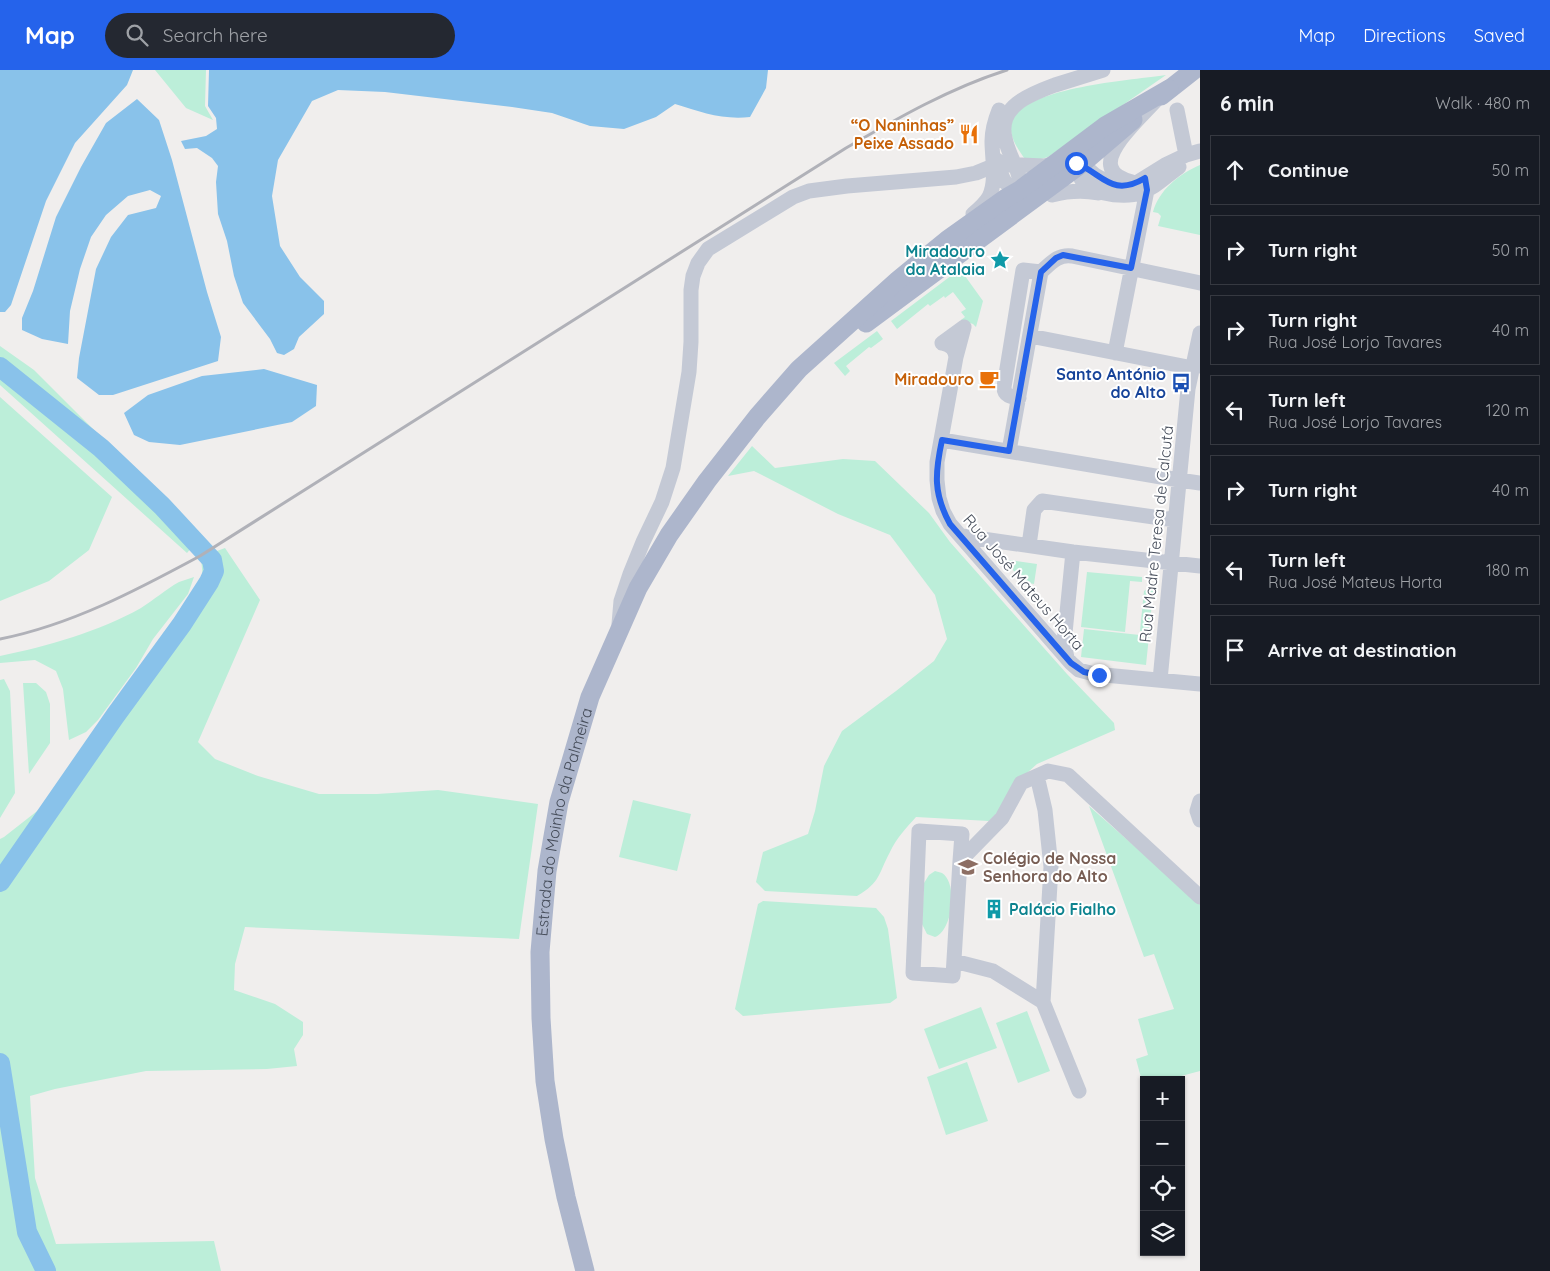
<!DOCTYPE html>
<meta charset="utf-8">
<style>
:root{--surface:#171b24;--page:#242831;--text:#f1f3f6;--muted:#9ea1a6;--line:#363941;--accent:#2563eb}
body{margin:0;font-family:Quicksand,sans-serif;background:var(--page);color:var(--text)}
.controls{position:absolute;right:15px;bottom:15px;display:grid;overflow:hidden;border-radius:0px;box-shadow:0 1px 4px #0004}
.controls button{width:45px;height:45px;display:grid;place-items:center;padding:0;border:0;border-bottom:1px solid var(--line);background:var(--surface);color:var(--text);font:25px sans-serif}
.stop{position:absolute;width:15px;height:15px;margin:-11px;border:4px solid #2563eb;border-radius:50%;background:#fff}
.stop.end{background:#2563eb;border-color:#fff;box-shadow:0 1px 5px #0008}
.list{margin:0;padding:0;list-style:none}
h2{display:flex;justify-content:space-between;align-items:center;height:65px;margin:0;padding:0 20px;font-size:21px}
h2 small{font-size:16px;font-weight:400;color:var(--muted)}
.list li{display:grid;grid-template-columns:32px 1fr auto;gap:15px;align-items:center;box-sizing:border-box;height:70px;margin:0 10px 10px;padding:0 10px;border:1px solid var(--line);border-radius:0px}
.list b{display:block;font-size:19px;white-space:nowrap}
.list p{margin:0;font-size:16px;white-space:nowrap;color:var(--muted)}
.list em{font-size:16px;font-style:normal;color:var(--muted)}
.icon{flex:none;width:28px;height:28px;fill:none;stroke:currentColor;stroke-width:2;stroke-linecap:round;stroke-linejoin:round}
.map{position:relative;flex:none;width:1200px;height:1201px;overflow:hidden}
header{display:flex;align-items:center;gap:30px;box-sizing:border-box;height:70px;padding:0 25px;background:var(--accent);color:#fff}
header strong{font-size:24px}
nav{display:flex;gap:28px;margin-inline-start:auto;font-size:18px}
.search{width:350px;height:45px;background:var(--page);display:flex;align-items:center;gap:12px;box-sizing:border-box;padding:0 18px;border-radius:28px;color:var(--muted);font-size:19px}
main{display:flex}
aside{flex:1;background:var(--surface)}
.map>svg:first-child{display:block}
</style>
<header>
<strong>Map</strong>
<div class="search"><svg class="icon" aria-label="search" viewBox="0 0 24 24"><circle cx="10" cy="10" r="6"/><path d="M15 15l6 6"/></svg>Search here</div>
<nav><a>Map</a><a>Directions</a><a>Saved</a></nav>
</header>
<main>
<div class="map">
<svg width="1200" height="1201" viewBox="0 0 1200 1201">
<rect width="100%" height="100%" fill="#f0eeed"/>
<path fill="#bceed9" d="M155,0h51l-1,36 8,14 -27,-12z
M1166,5l-118,82 -7,2h-16c-8,-11 -20,-28 -11,-42 18,-30 118,-37 152,-42z
M1200,95v70l-42,-9 3,-10 -3,-3 -5,-1c6,-22 26,-38 47,-47z
M960,199l23,32 -7,26 -3,-3 -12,-4 4,-3 -4,-5 5,-3 -13,-17 -8,6 -1,-2 -14,10 -2,-2 -31,25 -6,-8z
M877,261l6,8 -12,9 -2,-1 -23,19 4,5 -5,5 -11,-13z
M0,276l34,24 87,87 78,82 -12,14 -187,-168z
M0,327l112,100 -23,53 -40,31 -49,20z
M752,376l23,22 68,-9 32,2 54,52 21,29 117,132 47,49 1,7 -78,34 -20,18 -14,25 -14,14 -73,-4c-10,11 -20,22 -26,35 -12,22 -9,30 -33,44l-92,-5 -9,-9 7,-30 45,-18 7,-23 9,-45 18,-35 54,-40 38,-30 13,-22 -12,-44 -45,-60 -52,-21 -84,-43 -26,5z
M225,478l35,52 -62,142 17,17 43,17 61,18h58l61,-4 100,14 -19,135 -274,-12 -10,37 -1,26 41,14 28,18v13l-9,14 3,17 -30,3 -121,2 -91,18 -25,7 5,82 21,66 158,-3 7,30h-221v-432l4,-2 37,-29 163,-216 -3,-35z
M1003,489l34,5 -3,20 -10,-2z
M1087,502l55,5v5l-12,-1 -5,51 -44,-5z
M194,507l-6,17 -35,45 -17,29 -38,52 -12,12 -17,8 -6,-51 -7,-18 -21,-11 -35,3v-7c48,-10 98,-24 141,-48 13,-8 25,-19 38,-26 5,-2 10,-3 15,-5z
M1154,514l-5,48 -9,-1 4,-40z
M1084,559l65,7 -3,29 -65,-8z
M4,609l6,12 5,102 -15,25v-138z
M23,613h13l10,9 4,12v39l-21,31z
M633,730l58,14 -14,57 -58,-14z
M1089,736l111,98v167l-34,9h-22l-1,5 -7,-26 12,-4 -10,-36 36,-10 -20,-55 -10,3z
M935,801c2,1 5,1 7,2 16,10 11,57 -7,64l-8,-3 -5,-10 2,-41 5,-8z
M763,831l113,7 8,9 4,12 9,69 -7,5 -147,13 -8,-7 23,-105z
M981,937l16,41 -58,21 -15,-40z
M1027,941l23,60 -32,12 -22,-60z
M967,992l21,59 -42,14 -19,-58z"/>
<path fill="#89c2ea" d="M0,0h133l-6,15 -52,58 -29,58 -35,104 -6,7h-5z
M209,0h559l-2,18 -16,29c-28,3 -49,-5 -75,-13l-19,13 -32,12 -34,-3 -38,-13 -40,-6 -127,-15 -47,-2 -26,11 -34,59 -6,36 8,50 20,31 24,24v13l-25,23 -5,12 -10,6 -7,-2 -7,-14 -27,-36 -9,-27 -7,-35 -9,-27 -2,-32 2,-16 -6,-8 -15,-10 -12,1 -4,-8 25,-5 11,-7 -1,-11 -8,-12z
M137,29l22,21 13,40 35,132 14,45 -3,24 -105,34h-14l-22,-17 2,-20 17,-89 15,-32 17,-22 28,-7 5,-12 -11,-6 -22,6 -22,19 -15,22 -11,32 -10,42 -2,33 -26,-5 -20,-9v-12l11,-27 23,-74 25,-50 25,-44z
M264,299l53,16 -1,21 -24,16 -112,23 -31,-3 -15,-7 -10,-22 24,-18 54,-19z"/>
<g fill="none" stroke-linecap="round" stroke-linejoin="round">
<path stroke="#89c2ea" stroke-width="20" d="M0,297l101,81 61,58 50,54 2,11 -5,11 -27,42 -67,92 -115,166
M0,993l27,169 19,39"/>
<path stroke="#c4c9d5" stroke-width="15" d="M1177,40l9,45
M1082,87c-1,5 -3,10 -3,15 2,22 45,27 61,21 15,-5 26,-17 39,-26
M997,90c2,7 4,18 9,23 11,12 40,10 55,10
M1132,112c-8,-2 -19,-6 -21,-15 -6,-19 34,-54 46,-68
M1052,125c16,-4 30,-5 46,-2
M1020,127c3,-27 -10,-35 -15,-59 -8,-32 26,-44 50,-53 16,-5 32,-10 48,-15
M973,144c6,-5 12,-10 16,-17 8,-16 3,-39 3,-56 0,-11 3,-21 7,-31
M1030,266l163,32 7,-3
M942,273c9,2 13,6 14,14l-19,105v18l2,18 4,13 7,13 121,139 8,7 15,4 106,10
M942,273l22,-16 -8,30
M1115,283l32,-163 -1,-6
M1019,328c-8,-1 -15,-2 -15,-11l19,-117 18,2
M942,370l237,40 21,3
M1009,381l32,-179c10,-9 17,-18 31,-16l128,27
M962,466l111,16 127,14
M1029,475l5,-35 8,-9 133,19
M619,554l2,-23 9,-27 13,-32 19,-40 11,-34 16,-96 2,-30v-52l2,-14 5,-13 10,-14 85,-52 16,-6 38,-5 109,-9 20,-4 22,-9 46,2 21,-5 10,2 11,4 9,8 14,8 7,2h11l9,-2 29,-18 21,-10 14,-4
M1067,588l-3,-15 9,-91
M1160,610l28,-291 12,-56
M1037,706l8,34 6,57 -8,135 36,89
M1200,731l-3,10 3,9
M960,791l2,-27 -43,-3 -6,142 40,3 7,-115 42,-43 19,-35 27,-12 20,4 132,122
M954,891l39,10 50,31"/>
<g stroke="#adb6cc" stroke-width="19">
<path d="M1161,26l33,-26"/>
<path d="M866,253l219,-162 48,-41"/>
<path id="s1" d="M585,1201l-19,-74 -12,-58 -9,-58 -4,-63 -1,-66 7,-81 12,-69 31,-105 48,-109 31,-53 38,-54 50,-64 42,-48 99,-89 49,-40 59,-42 14,-8 85,-64 64,-37"/>
</g>
<path stroke="#b0b1b8" stroke-width="3" d="M0,569c71,-14 137,-49 200,-83l646,-408c52,-30 104,-60 161,-78"/>
</g>
<g fill="none" stroke-linecap="round" stroke-linejoin="round">
<path stroke="#2563eb" stroke-width="6" d="M1076,93c27,11 36,35 69,15l2,12 -16,78 -68,-13 -7,3 -15,14 -32,179 -67,-11c-7,33 -9,53 8,84l121,139 13,9 15,3"/>
</g>
<defs>
<symbol id="restaurant-bare" viewBox="-9 -9 18 18"><path d="M-5-6h1v4h1v-4h1v4h1v-4h1v5L-1.5 .5V6h-2V.5L-5-1ZM5-6V6H3V1.5H1.5Q1.5-4 5-6Z" fill="#e8710a" stroke="#fff" stroke-width="2.5" paint-order="stroke"/></symbol>
<symbol id="sight-bare" viewBox="-9 -9 18 18"><path d="M0-6L1.8-2.2L6-1.7L2.9 1.2L3.7 5.4L0 3.3L-3.7 5.4L-2.9 1.2L-6-1.7L-1.8-2.2Z" fill="#0f9aa8" stroke="#fff" stroke-width="2.5" paint-order="stroke"/></symbol>
<symbol id="cafe-bare" viewBox="-9 -9 18 18"><path d="M-5.5-4.5H6V0H3Q3 3.5 0 3.5H-2.5Q-5.5 3.5-5.5 0ZM3-3.2v2h1.7v-2ZM-6 4.5H4V6H-6Z" fill="#e8710a" stroke="#fff" stroke-width="2.5" paint-order="stroke"/></symbol>
<symbol id="bus-bare" viewBox="-9 -9 18 18"><path d="M-5-6H5V4H4V6H2V4H-2V6H-4V4H-5ZM-3.5-4V0h7V-4ZM-3.5 1.2v1.5H-2V1.2ZM2 1.2v1.5H3.5V1.2Z" fill="#1a4fb4" stroke="#fff" stroke-width="2.5" paint-order="stroke"/></symbol>
<symbol id="school-bare" viewBox="-9 -9 18 18"><path d="M0-5L7-2L0 1L-7-2ZM-4 1L0 2.5L4 1V4Q0 6-4 4Z" fill="#8d6e63" stroke="#fff" stroke-width="2.5" paint-order="stroke"/></symbol>
<symbol id="building-bare" viewBox="-9 -9 18 18"><path d="M-4-6H4V6H1V3H-1V6H-4ZM-2.5-4.3h1.7v1.8h-1.7ZM.8-4.3h1.7v1.8H.8ZM-2.5-1h1.7V.8h-1.7ZM.8-1h1.7V.8H.8Z" fill="#0f9aa8" stroke="#fff" stroke-width="2.5" paint-order="stroke"/></symbol>
</defs>
<g fill-rule="evenodd">
<use href="#restaurant-bare" x="955" y="50" width="28" height="28"/>
<use href="#sight-bare" x="986" y="176" width="28" height="28"/>
<use href="#cafe-bare" x="975" y="295" width="28" height="28"/>
<use href="#bus-bare" x="1167" y="299" width="28" height="28"/>
<use href="#school-bare" x="954" y="783" width="28" height="28"/>
<use href="#building-bare" x="980" y="825" width="28" height="28"/>
</g>
<g text-anchor="middle" dominant-baseline="central" stroke-width="4" stroke-linejoin="round" paint-order="stroke">
<g font-size="16" font-weight="bold" fill="#c56008" stroke="#fff" text-anchor="end">
<text x="954" y="55">“O Naninhas”<tspan x="954" dy="18">Peixe Assado</tspan></text>
<text x="974" y="309">Miradouro</text>
</g>
<g font-size="16" font-weight="bold" fill="#0d838f" stroke="#fff" text-anchor="end">
<text x="985" y="181">Miradouro<tspan x="985" dy="18">da Atalaia</tspan></text>
<text x="1009" y="839" text-anchor="start">Palácio Fialho</text>
</g>
<g font-size="16" font-weight="bold" fill="#164399" stroke="#fff" text-anchor="end">
<text x="1166" y="304">Santo António<tspan x="1166" dy="18">do Alto</tspan></text>
</g>
<g font-size="16" fill="#464d5a" stroke="#fff">
<text transform="translate(1156 464) rotate(-84)">Rua Madre Teresa de Calcutá</text>
<text transform="translate(1024 512) rotate(49)">Rua José Mateus Horta</text>
<text stroke="none"><textPath href="#s1" startOffset="456">Estrada do Moinho da Palmeira</textPath></text>
</g>
<g font-size="16" font-weight="bold" fill="#785e54" stroke="#fff" text-anchor="start">
<text x="983" y="788">Colégio de Nossa<tspan x="983" dy="18">Senhora do Alto</tspan></text>
</g>
</g>
</svg>
<div class="controls">
<button>+</button>
<button>−</button>
<button><svg class="icon" aria-label="locate" viewBox="0 0 24 24"><circle cx="12" cy="12" r="6"/><path d="M12 2v4M12 18v4M2 12h4M18 12h4"/></svg></button>
<button><svg class="icon" aria-label="layers" viewBox="0 0 24 24"><path d="M12 4l9 5-9 5-9-5zM3 14l9 5 9-5"/></svg></button>
</div>
<div class="stop" style="left:1076px;top:93px"></div>
<div class="stop end" style="left:1099px;top:605px"></div>
</div>
<aside>
<h2>6 min<small>Walk · 480 m</small></h2>
<ul class="list">
<li><svg class="icon" aria-label="ahead" viewBox="0 0 24 24"><path d="M12 20V5M6 11l6-6 6 6"/></svg><div><b>Continue</b></div><em>50 m</em></li>
<li><svg class="icon" aria-label="right" viewBox="0 0 24 24"><path d="M7 20v-9h11M14 6l5 5-5 5"/></svg><div><b>Turn right</b></div><em>50 m</em></li>
<li><svg class="icon" aria-label="right" viewBox="0 0 24 24"><path d="M7 20v-9h11M14 6l5 5-5 5"/></svg><div><b>Turn right</b><p>Rua José Lorjo Tavares</p></div><em>40 m</em></li>
<li><svg class="icon" aria-label="left" viewBox="0 0 24 24"><path d="M17 20v-9H6M10 6l-5 5 5 5"/></svg><div><b>Turn left</b><p>Rua José Lorjo Tavares</p></div><em>120 m</em></li>
<li><svg class="icon" aria-label="right" viewBox="0 0 24 24"><path d="M7 20v-9h11M14 6l5 5-5 5"/></svg><div><b>Turn right</b></div><em>40 m</em></li>
<li><svg class="icon" aria-label="left" viewBox="0 0 24 24"><path d="M17 20v-9H6M10 6l-5 5 5 5"/></svg><div><b>Turn left</b><p>Rua José Mateus Horta</p></div><em>180 m</em></li>
<li><svg class="icon" aria-label="arrive" viewBox="0 0 24 24"><path d="M6 21V4h12l-3 4 3 4H6"/></svg><div><b>Arrive at destination</b></div></li>
</ul>
</aside>
</main>
